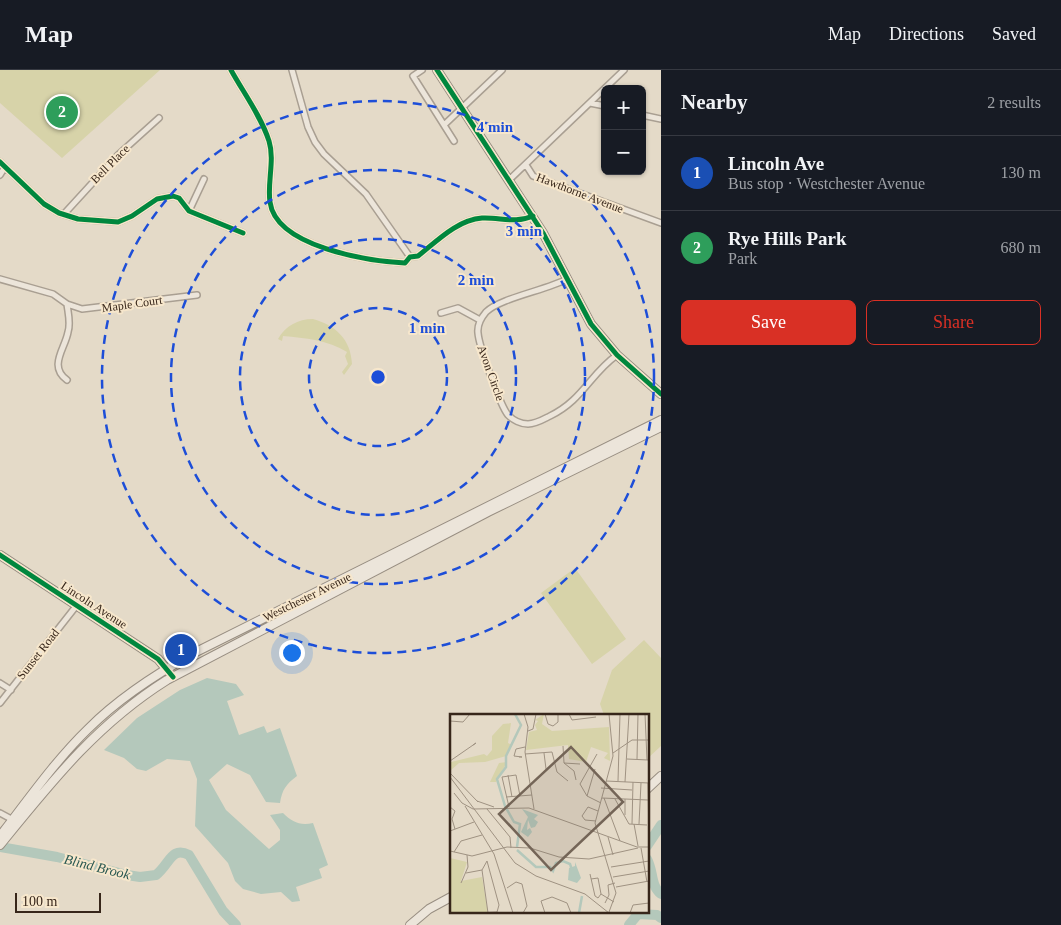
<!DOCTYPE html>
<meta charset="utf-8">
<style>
:root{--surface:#171b24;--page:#20242c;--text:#f1f3f6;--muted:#9ea1a6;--line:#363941;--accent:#d93025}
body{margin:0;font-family:Georgia,serif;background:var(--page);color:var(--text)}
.controls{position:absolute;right:15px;top:15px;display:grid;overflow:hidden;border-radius:8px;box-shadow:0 1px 4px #0004}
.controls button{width:45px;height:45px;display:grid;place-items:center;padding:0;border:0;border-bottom:1px solid var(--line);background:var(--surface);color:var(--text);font:25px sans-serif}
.scale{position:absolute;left:15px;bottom:12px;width:86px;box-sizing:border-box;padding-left:5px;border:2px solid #37261a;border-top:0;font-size:14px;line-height:18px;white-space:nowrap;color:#37261a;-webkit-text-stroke:4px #f7e7cc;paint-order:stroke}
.you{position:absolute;left:291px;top:582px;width:18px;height:18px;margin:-12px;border:4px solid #fff;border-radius:50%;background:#1a73e8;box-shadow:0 0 0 8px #1a73e833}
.badge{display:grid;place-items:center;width:32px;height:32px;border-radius:50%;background:var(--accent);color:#fff;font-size:16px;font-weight:700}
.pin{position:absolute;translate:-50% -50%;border:2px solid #fff;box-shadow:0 1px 5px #0006}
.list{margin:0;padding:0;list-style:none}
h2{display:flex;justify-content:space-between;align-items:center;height:65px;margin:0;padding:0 20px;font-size:21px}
h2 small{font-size:16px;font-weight:400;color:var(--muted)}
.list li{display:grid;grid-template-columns:32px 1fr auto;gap:15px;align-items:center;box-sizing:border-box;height:75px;padding:0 20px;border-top:1px solid var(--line)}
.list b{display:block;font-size:19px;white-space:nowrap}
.list p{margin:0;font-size:16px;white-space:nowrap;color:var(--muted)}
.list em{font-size:16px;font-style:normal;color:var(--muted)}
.actions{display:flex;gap:10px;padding:15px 20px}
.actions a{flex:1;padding:11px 0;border:1px solid var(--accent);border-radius:8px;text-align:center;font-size:18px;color:var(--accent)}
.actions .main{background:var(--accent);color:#fff}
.map{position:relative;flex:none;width:661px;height:855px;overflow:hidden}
header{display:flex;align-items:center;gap:30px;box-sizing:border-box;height:70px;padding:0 25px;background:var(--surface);border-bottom:1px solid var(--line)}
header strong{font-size:24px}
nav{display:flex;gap:28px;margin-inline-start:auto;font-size:18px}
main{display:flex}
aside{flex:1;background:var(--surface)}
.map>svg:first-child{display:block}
</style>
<header>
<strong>Map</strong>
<nav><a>Map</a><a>Directions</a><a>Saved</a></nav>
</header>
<main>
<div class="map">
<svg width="661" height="855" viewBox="0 0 661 855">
<rect width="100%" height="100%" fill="#e4dac8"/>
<path fill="#d7d3a9" d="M0,0h160l-98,88 -62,-55z
M313,249c22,6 38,20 39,45l-8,11 -2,-3 6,-8 -3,-8 2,-4c-19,-12 -42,-14 -64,-16l-1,5 -4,-2c7,-13 20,-20 35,-20z
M575,498l51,71 -34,25 -51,-71z
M644,570l17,18v88l-14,13v-44h-43l-4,-11 12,-34z"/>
<path fill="#b4c8bb" d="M207,608l29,6 8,11 -17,6 12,34 25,-9 3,7 13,-5 17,48c-11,8 -15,14 -17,27l-14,-1 -16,-27 -23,-11 -18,16 17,30 43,39 11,-9v-10l-10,-15 13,-2c9,9 17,13 30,10l15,42 -9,4 3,9 -26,9 4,14 -8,1 -11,-10 -20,2 -18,-5 -8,-8 -7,-18 -33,-37 2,-47 -7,-18 -23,-2 -21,12 -9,-2 -13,-11 -20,-8 33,-32 43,-28z"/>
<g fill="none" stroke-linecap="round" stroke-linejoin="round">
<path stroke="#b4c8bb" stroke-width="10" d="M647,776l14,-21
M0,777l57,10 70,18 13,2 16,-2c14,-11 15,-29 33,-20l34,56 13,14
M647,789c7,13 3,26 14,35
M629,855l9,-11 19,1 4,3"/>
<defs>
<path id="street" d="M231,0c12,22 30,46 38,71 6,19 -2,42 1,61 6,45 98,59 135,61l5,-6 8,-1c19,-15 39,-36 64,-38 18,-1 33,6 51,-2
M292,0l16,57 7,15 9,12 42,40 44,63
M422,0l-9,6 41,65
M590,33l15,3
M642,45l19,4
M444,55l58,-55
M0,92l44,42 15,9 19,6 40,3 14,-6 25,-17 16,-3 6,2 10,13 54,22
M526,95l7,11 128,47
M0,105l5,-8
M509,110l115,-110
M189,141l15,-32
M64,144l54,-59 41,-37
M0,209l53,15 14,10 15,5 115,-14
M567,209c-20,11 -67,19 -81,33 -5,6 -9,13 -8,21 1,13 22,72 30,82 5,5 13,9 20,9 8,0 16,-5 22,-8 33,-16 40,-42 67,-61
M67,234c1,9 4,19 1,28 -3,17 -20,34 -1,48
M441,243l17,-5 22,12
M0,613l11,7
M0,633l77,-98
M0,743l13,7"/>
<path id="secondary" d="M437,0l106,163 48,91 26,31 44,39
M0,485l158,104 10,12
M647,719l14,-13
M0,766c28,-36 55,-75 88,-107 31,-31 68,-55 106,-76l467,-233
M0,775c52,-64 97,-121 167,-165l321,-168 173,-85
M410,855l19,-16 22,-12"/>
</defs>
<use href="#street" stroke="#a99f92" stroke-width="8"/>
<use href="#secondary" stroke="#988e82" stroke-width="10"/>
<use href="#street" stroke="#ece5da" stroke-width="5"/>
<use href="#secondary" stroke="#ece5da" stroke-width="8"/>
<defs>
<path id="cycleway" d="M231,0c12,22 30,46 38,71 6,19 -2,42 1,61 6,45 98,59 135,61l5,-6 8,-1c19,-15 39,-36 64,-38 18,-1 33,6 51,-2
M437,0l106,163 48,91 26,31 44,39
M0,92l44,42 15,9 19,6 40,3 14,-6 25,-17 16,-3 6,2 10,13 54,22
M0,485l158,104 15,18"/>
</defs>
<use href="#cycleway" stroke="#f7e7cc" stroke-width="8"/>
<use href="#cycleway" stroke="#00873e" stroke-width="5"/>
</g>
<g fill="none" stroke="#1d4ed8" stroke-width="2.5" stroke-dasharray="9 6">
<circle cx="378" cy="307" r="69"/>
<circle cx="378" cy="307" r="138"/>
<circle cx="378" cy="307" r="207"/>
<circle cx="378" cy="307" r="276"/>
</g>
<g text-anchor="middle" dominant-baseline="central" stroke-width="4" stroke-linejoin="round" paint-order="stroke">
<g font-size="12" fill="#37261a" stroke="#f7e7cc">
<text transform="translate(110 94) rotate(-45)">Bell Place</text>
<text transform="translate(580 123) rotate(21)">Hawthorne Avenue</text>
<text transform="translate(132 234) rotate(-8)">Maple Court</text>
<text transform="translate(491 303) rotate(70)">Avon Circle</text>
<text transform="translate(307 527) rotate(-26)">Westchester Avenue</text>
<text transform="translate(94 535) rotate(33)">Lincoln Avenue</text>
<text transform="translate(38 584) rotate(-52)">Sunset Road</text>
</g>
<g font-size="14" font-style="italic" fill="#295851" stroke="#f7e7cc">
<text transform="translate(97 797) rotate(14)">Blind Brook</text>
</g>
</g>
<g transform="translate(450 644)">
<rect width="199" height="199" fill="#e4dac8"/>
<path d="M94,0l-2,10 10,7 57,-4 1,34 -6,-3 4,-5 -17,-6 -5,15 -17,-3 -1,-14 -42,5 3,-18 8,-2 -2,-5 3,-4 -3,-1zM61,9l-3,20 4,2 -6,11 -21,6 -26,1 -9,8 1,-9 33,-8 3,2 5,-6v-14l11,-12zM57,48l-11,20h-6l9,-19zM0,144l17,4 -6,19 21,-4 6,36h-38z" fill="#d7d3a9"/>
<path d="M72,95l16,6 -4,4 4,3 -3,5 -4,1 -3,-8 -1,10 3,-2 2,4 -4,5 -7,-5 7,-15zM125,148l6,16 -4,5 -9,-3 1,-12 6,-2z" fill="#b4c8bb"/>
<path fill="none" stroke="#b4c8bb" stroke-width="2.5" d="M65,0l6,11 -15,31v11l-9,12 8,27 9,16 6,2 -3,23M67,136l19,17h14l3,4 3,-8 7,-2 7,3 2,6M129,199l3,-17"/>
<path fill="none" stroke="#9f9282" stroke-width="1" d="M74,0l4,13 -3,25 9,57M95,0l3,10 5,2 5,-4v-8M119,0l3,6 24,-3M159,0l4,42 -18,67 21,70 -7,19M195,0l2,46M0,7l13,1 7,-8M78,17l5,-2 3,-15M113,32l1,17 10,8 2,9M94,39l2,16M163,39l19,-13h17M75,40l27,-2 5,20 11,9M147,40l-17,30 7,12 14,7M69,43h3l-8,-1 2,-7 9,-2M177,45l21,1M187,45l1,-45M0,47l26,-18 -3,2M114,49l16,1M0,59l28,29M58,61l4,22M0,63l65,86 21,13 49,18 24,19M156,67l43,2M168,67l2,-67M175,68l4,-68M198,69l1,60M151,74l31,2M4,79l8,10 11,6 56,-1 108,39h12M137,82l8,-27M56,83l26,-2M152,84l46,2M154,84l16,43M165,85l14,25 18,1M27,87l17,6M15,92l29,48 19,59M0,93l5,4 -3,8 3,10M59,93l-7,-30 14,-2 4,21M37,95l23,28 1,11M175,101v-16M146,107l-11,-1 -3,-4 6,-9 10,4M182,110l1,-42M184,110l4,22M189,110l2,-41M0,117l24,-9M158,123l5,18M191,134l6,34M0,137l22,5 35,-9 23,1 29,9 30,2 49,-11M4,138l7,-11 21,-6M161,153l38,-6M16,159l16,-3M140,160l5,22 3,2 3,-4M163,163l36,-6M141,165l7,-1 3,16M11,169l7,-16 -1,-12M166,173l33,-6M57,174l9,-6 6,2 5,22 -4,7M151,180l13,8M155,189l4,-8 -1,-10 7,-2M23,199l24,-1M38,199l-6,-43 5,-9 12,44 -2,7M95,199l-4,-12 11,-4 15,6 4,10M180,199l3,-8 16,-2"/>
<path fill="#746557" fill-opacity="0.15" stroke="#746557" stroke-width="2.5" d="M121,33l52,55 -72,68 -52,-56z"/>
<rect width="199" height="199" fill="none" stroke="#37261a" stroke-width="2.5"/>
</g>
<circle cx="378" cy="307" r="8" fill="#1d4ed8" stroke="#f7e7cc" stroke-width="2.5"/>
<g font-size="15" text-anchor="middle" font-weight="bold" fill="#1d4ed8" stroke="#f7e7cc" stroke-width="4" stroke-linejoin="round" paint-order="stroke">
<text x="495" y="62">4 min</text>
<text x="524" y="166">3 min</text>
<text x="476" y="215">2 min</text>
<text x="427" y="263">1 min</text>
</g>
</svg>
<div class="controls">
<button>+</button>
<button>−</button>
</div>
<div class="scale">100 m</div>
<div class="you"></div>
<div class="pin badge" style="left:181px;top:580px;background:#1a4fb4">1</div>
<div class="pin badge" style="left:62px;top:42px;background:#2e9e5b">2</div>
</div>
<aside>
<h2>Nearby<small>2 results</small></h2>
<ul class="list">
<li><span class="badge" style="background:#1a4fb4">1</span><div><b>Lincoln Ave</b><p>Bus stop · Westchester Avenue</p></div><em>130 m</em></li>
<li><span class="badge" style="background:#2e9e5b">2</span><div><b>Rye Hills Park</b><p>Park</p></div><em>680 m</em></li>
</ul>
<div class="actions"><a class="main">Save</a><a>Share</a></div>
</aside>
</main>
